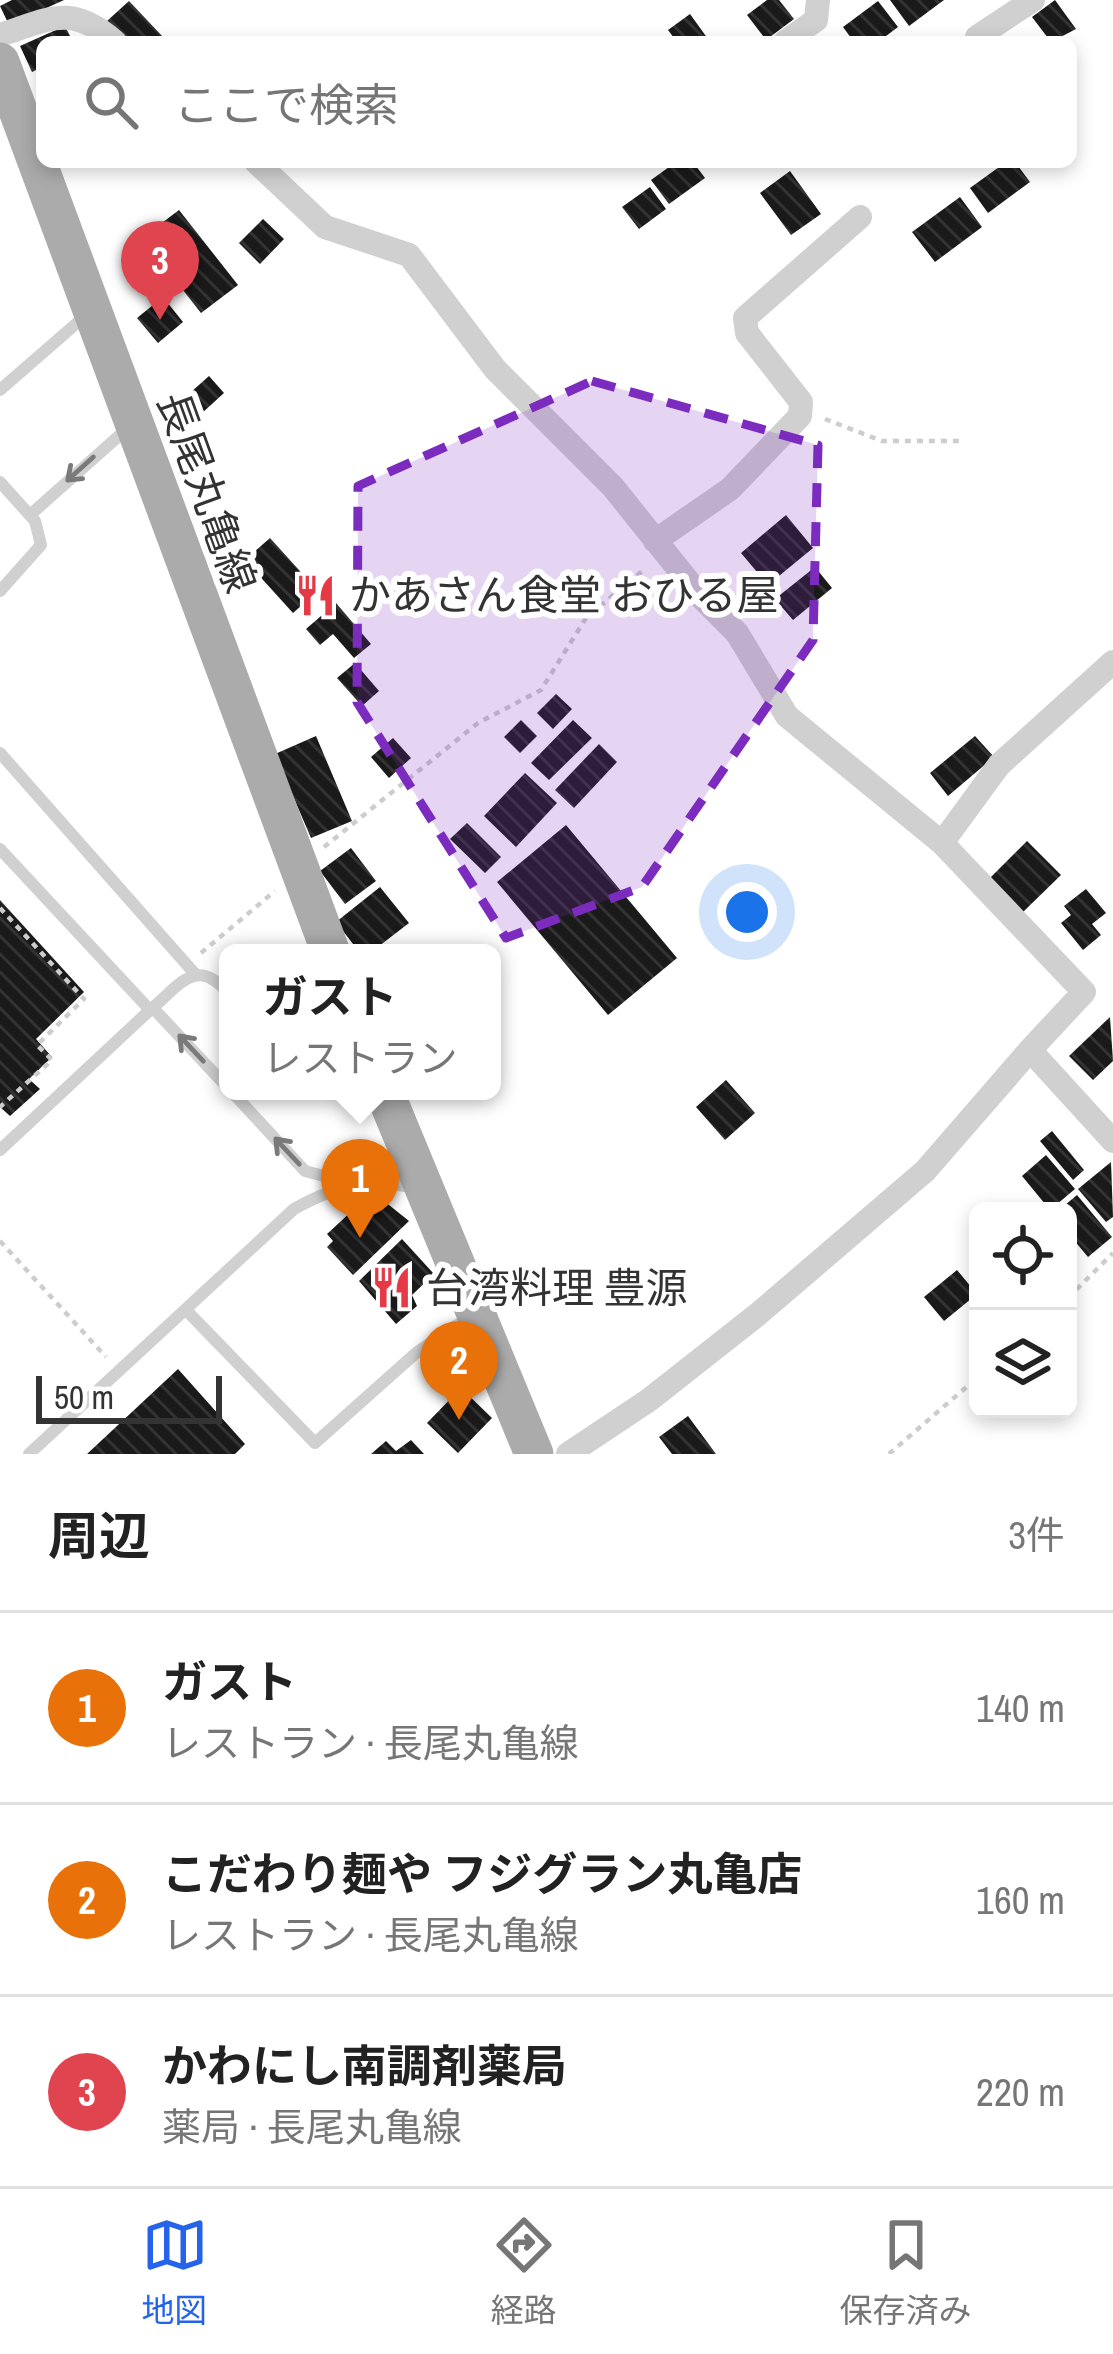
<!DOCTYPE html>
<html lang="ja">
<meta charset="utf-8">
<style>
:root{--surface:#fff;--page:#f6f6f6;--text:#222;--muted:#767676;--line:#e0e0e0;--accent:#2563eb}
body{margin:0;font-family:"Archivo Narrow","Noto Sans JP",sans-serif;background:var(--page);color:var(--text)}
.controls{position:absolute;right:36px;bottom:36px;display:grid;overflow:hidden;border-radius:18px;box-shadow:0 6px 18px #0003}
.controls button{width:108px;height:108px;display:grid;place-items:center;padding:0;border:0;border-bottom:3px solid var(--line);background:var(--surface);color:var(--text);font:60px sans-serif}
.scale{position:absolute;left:36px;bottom:30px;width:186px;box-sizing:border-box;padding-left:12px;border:6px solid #333;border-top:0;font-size:33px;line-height:42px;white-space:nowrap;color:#333;-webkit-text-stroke:9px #fff;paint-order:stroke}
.you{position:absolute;left:747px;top:912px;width:42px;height:42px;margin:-30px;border:9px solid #fff;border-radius:50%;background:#1a73e8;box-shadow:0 0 0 18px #1a73e833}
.badge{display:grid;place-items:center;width:78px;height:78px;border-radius:50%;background:var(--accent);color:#fff;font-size:39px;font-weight:700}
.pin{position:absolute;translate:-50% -99px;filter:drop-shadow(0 3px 6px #0008)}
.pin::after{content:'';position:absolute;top:63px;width:42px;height:36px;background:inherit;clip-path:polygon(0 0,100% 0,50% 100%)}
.popup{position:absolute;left:219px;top:944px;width:282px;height:156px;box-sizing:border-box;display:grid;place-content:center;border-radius:18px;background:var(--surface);filter:drop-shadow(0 3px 9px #0005);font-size:39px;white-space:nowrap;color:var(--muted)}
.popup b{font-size:45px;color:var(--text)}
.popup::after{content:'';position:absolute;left:50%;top:100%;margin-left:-24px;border:24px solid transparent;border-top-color:var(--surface)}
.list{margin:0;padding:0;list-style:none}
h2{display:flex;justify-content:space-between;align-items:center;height:156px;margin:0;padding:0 48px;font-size:51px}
h2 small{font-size:39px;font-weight:400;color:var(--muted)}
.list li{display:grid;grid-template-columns:78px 1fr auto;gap:36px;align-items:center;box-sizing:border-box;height:192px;padding:0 48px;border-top:3px solid var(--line)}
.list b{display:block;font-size:45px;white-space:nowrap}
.list p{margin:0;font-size:39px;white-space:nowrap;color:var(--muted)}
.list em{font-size:39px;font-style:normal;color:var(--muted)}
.icon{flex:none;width:66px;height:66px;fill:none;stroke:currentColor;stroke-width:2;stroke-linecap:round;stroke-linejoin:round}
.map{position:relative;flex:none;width:1113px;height:1454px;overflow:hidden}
.search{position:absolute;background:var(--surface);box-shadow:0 6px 18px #0003;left:36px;right:36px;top:36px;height:132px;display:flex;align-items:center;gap:30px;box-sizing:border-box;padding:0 42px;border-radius:18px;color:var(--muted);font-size:45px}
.sheet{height:732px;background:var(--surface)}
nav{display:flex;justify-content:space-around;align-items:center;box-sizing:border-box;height:168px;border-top:3px solid var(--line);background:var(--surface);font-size:33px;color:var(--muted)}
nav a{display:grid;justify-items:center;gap:6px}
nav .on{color:var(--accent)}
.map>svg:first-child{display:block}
</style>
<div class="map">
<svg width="1113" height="1454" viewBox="0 0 1113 1454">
<defs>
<pattern id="building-back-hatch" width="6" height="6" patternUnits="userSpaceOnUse" patternTransform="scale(3)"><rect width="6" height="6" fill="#1a1a1a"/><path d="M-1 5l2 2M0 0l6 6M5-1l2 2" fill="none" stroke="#333"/></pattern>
</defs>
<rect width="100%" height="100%" fill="#fff"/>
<path fill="url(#building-back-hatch)" d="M12,0h52l-55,25 -9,-19z
M767,0h12l15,19 -28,21 -19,-25z
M890,0h54l-35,26z
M1055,0l21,29 -25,13 -19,-25z
M129,1l35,37 -5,4h-32l-20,-21z
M878,1l20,26 -20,15h-24l-11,-15z
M690,14l18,25 -4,3h-27l-9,-12z
M65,26l8,16h-31v25l-10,5 -12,-26z
M676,162h17l12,16 -36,26 -18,-24z
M1006,162h9l15,20 -42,31 -18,-25z
M790,171l31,43 -30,21 -31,-42z
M650,187l16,22 -27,20 -17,-22z
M960,197l22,30 -47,35 -23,-30z
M179,210l59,75 -37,28 -59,-75z
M263,219l21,20 -24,25 -21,-21z
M163,297l20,25 -25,21 -21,-25z
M209,376l15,17 -45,41 -16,-17z
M786,515l27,33 -45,37 -27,-32z
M270,538l48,53 -25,22 -48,-53z
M815,567l17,21 -39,32 -18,-21z
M336,603l35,41 -17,14 -21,-24 -13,11 -14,-16z
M355,663l24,28 -17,15 -25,-28z
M556,694l16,15 -19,20 -16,-16z
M521,720l16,16 -17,17 -16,-16z
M573,720l19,18 -43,42 -18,-17z
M316,736l36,85 -41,17 -36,-84z
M975,736l19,21 -46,39 -18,-23z
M393,738l18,20 -22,20 -18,-21z
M599,744l18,18 -43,46 -19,-18z
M525,773l32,30 -41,44 -32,-31z
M467,823l34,34 -16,16 -35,-34z
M566,825l111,133 -69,57 -111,-133z
M1027,841l34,34 -39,38 -33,-34z
M351,848l25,33 -31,23 -25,-33z
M380,887l29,36 -39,30h-10l-24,-31z
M1086,889l20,24 -14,11 9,11 -18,15 -22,-27 10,-8 -7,-9z
M0,900l84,92 -48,47 16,18 -23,22 11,10 -30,27 -10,-9z
M1110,1017l3,44 -20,19 -24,-24z
M726,1080l29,33 -30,27 -29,-33z
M1052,1131l32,39 -11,10 -33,-39z
M1046,1155l29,34 -25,21 -28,-34z
M1111,1162l2,55 -7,5 -28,-33z
M1077,1195l35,42 -24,20 -20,-24v-22h-10z
M365,1199l19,2 25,20 -56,54 -26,-28 6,-6 -6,-7z
M402,1239l32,35 -22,21 5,11 -21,18 -37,-43z
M957,1270l20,24 -33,27 -20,-24z
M178,1369l67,75 -10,10h-148z
M461,1388l31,30 -34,35 -31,-30z
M688,1416l28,38h-44l-13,-17z
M411,1440l13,14h-53l15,-13 10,10z"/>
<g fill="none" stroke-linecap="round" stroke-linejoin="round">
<path stroke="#cdcdcd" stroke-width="4.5" stroke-dasharray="6 6" stroke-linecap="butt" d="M825,419l57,22h82
M324,847l154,-124 63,-33 45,-72 60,-50
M0,908l84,91 -47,46 15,15 -52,47
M201,953l74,-62
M0,1241l106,116
M1068,1298l45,-45
M889,1454l89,-77"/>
<path stroke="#d0d0d0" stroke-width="12" d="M0,390l85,-74
M0,482l35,39 6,24 -41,46
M30,515l100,-89
M0,753l196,222
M0,849l150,161 -150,140
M153,1008l75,80
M150,1010c29,-24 46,-55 78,-17
M231,1091l74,80 41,11
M186,1310l129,133 101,-90 56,-38
M29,1454l265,-245c41,-23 76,-33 122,-20"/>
<path stroke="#d0d0d0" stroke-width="24" d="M0,35c50,-16 71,-32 115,7
M977,37l56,-37
M785,42l31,-22 2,-20
M256,162l69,65 84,28 86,114 118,118 87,109 37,37 50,83 155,127 142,149 -54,58 83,91
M655,541l75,-52 70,-73 1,-14 -54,-69 -2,-15 115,-101
M942,843l57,-78 114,-103
M568,1454l81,-54 108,-85 168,-144 105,-121"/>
<path stroke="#ababab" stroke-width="39" d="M0,62l331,891
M384,1091l150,363"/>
</g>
<defs><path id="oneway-shaft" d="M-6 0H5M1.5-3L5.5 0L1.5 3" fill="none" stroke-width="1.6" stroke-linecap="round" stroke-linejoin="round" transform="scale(3)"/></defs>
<g stroke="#7a7a7a">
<use href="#oneway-shaft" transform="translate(80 469) rotate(138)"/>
<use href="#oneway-shaft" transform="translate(191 1048) rotate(-133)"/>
<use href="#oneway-shaft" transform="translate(287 1151) rotate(-133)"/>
</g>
<path fill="#7b2cbf" fill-opacity="0.2" stroke="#7b2cbf" stroke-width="9" stroke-dasharray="24 15" stroke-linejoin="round" d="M592,381l226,64 -5,195 -171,247 -136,51 -149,-236 1,-216z"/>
<defs>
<symbol id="restaurant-bare" viewBox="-9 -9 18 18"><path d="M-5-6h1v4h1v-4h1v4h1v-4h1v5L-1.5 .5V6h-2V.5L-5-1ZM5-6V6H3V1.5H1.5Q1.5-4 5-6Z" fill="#e63946" stroke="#fff" stroke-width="2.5" paint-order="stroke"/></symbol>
</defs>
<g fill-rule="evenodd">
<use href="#restaurant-bare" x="286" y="566" width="59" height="59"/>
<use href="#restaurant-bare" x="362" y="1258" width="59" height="59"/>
</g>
<g text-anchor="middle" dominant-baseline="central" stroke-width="12" stroke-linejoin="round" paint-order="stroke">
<g font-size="42" fill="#333" stroke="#fff">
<text transform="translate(207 492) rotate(70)">長尾丸亀線</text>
</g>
<g font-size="42" fill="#333" stroke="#fff" text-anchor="start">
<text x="349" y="595">かあさん食堂 おひる屋</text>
<text x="426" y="1288">台湾料理 豊源</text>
</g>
</g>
</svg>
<div class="controls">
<button><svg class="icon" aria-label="locate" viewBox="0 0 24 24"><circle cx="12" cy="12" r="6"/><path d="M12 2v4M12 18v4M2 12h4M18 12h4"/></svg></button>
<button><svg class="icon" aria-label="layers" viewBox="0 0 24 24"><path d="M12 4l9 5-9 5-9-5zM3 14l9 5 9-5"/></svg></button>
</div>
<div class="scale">50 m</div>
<div class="you"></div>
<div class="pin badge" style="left:360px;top:1238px;background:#e8710a">1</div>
<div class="popup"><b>ガスト</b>レストラン</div>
<div class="pin badge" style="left:459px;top:1420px;background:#e8710a">2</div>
<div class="pin badge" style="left:160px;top:320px;background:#e0444e">3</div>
<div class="search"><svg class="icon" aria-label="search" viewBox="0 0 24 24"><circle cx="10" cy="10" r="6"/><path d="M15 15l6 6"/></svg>ここで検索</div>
</div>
<section class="sheet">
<h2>周辺<small>3件</small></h2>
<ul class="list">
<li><span class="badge" style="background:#e8710a">1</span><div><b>ガスト</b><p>レストラン · 長尾丸亀線</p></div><em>140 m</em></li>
<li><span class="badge" style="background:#e8710a">2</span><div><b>こだわり麺や フジグラン丸亀店</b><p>レストラン · 長尾丸亀線</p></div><em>160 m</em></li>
<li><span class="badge" style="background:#e0444e">3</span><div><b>かわにし南調剤薬局</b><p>薬局 · 長尾丸亀線</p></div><em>220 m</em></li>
</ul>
</section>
<nav>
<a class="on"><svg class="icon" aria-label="map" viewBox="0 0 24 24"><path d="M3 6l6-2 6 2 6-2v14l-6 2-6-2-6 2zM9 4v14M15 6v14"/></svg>地図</a>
<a><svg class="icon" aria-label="directions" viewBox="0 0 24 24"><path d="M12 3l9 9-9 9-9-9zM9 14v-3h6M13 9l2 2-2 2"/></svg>経路</a>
<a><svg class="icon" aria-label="saved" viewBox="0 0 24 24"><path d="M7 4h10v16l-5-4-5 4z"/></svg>保存済み</a>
</nav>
